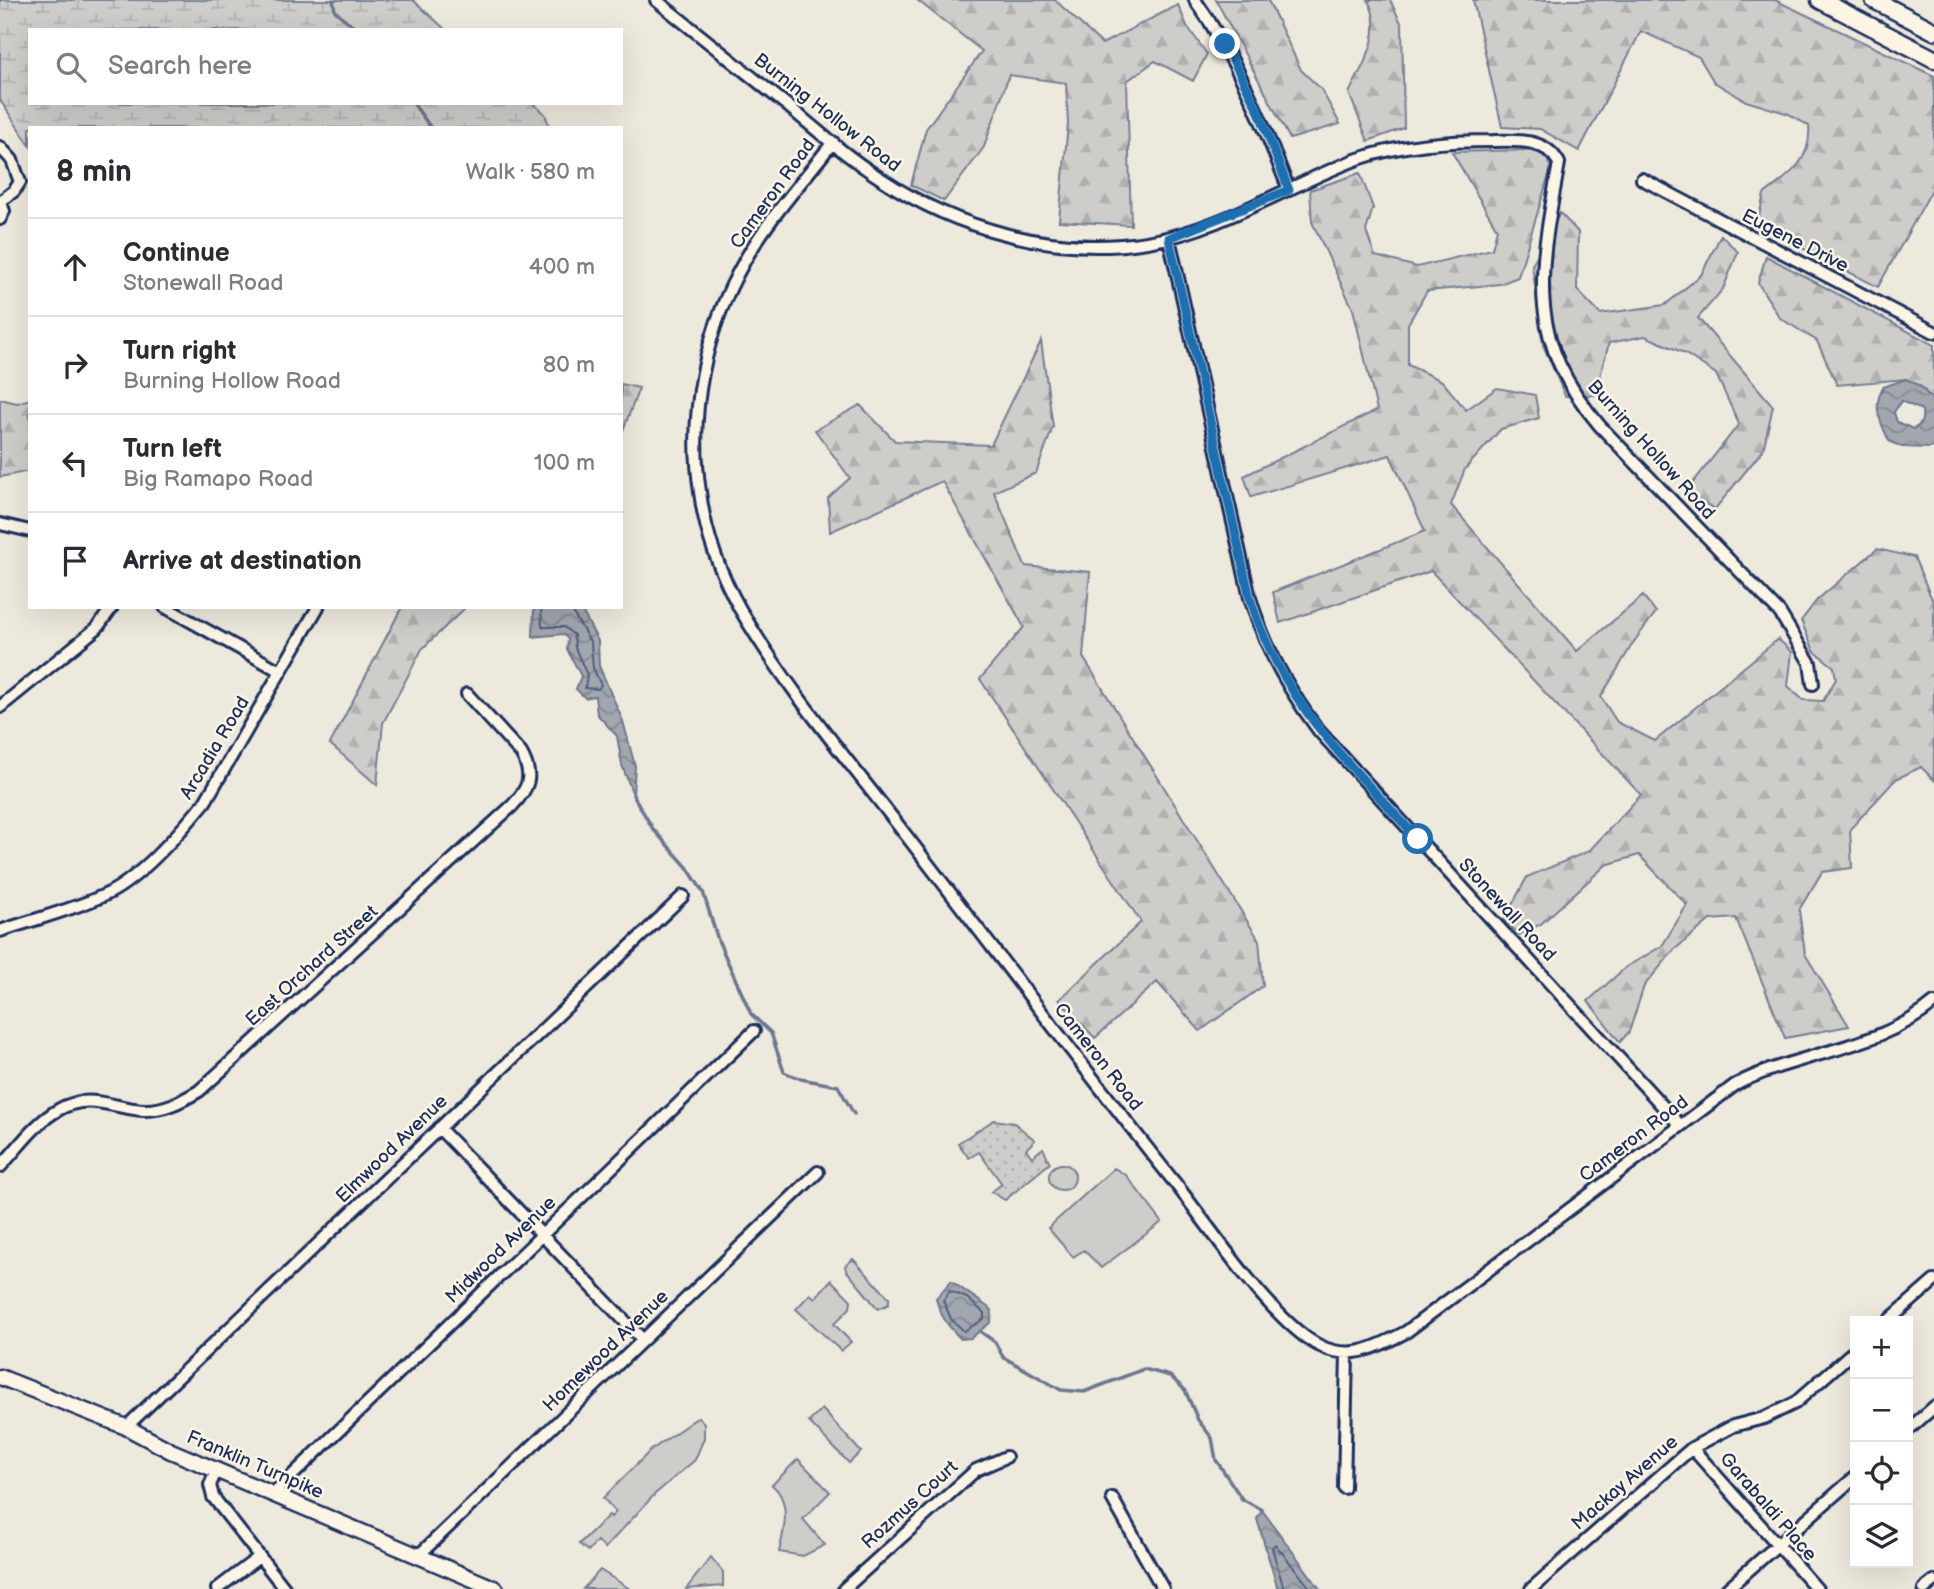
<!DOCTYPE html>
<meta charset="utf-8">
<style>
:root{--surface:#fff;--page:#f7f7f7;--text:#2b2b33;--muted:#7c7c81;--line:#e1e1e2}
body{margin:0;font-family:"Balsamiq Sans",sans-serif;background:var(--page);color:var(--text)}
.controls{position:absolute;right:21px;bottom:21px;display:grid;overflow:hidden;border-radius:0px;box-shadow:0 7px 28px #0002}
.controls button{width:63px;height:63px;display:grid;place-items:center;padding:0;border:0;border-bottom:2px solid var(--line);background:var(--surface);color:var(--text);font:35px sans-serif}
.stop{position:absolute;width:21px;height:21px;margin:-16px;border:5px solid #1f6fb2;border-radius:50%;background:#fff}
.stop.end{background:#1f6fb2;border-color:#fff;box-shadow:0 2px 7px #0008}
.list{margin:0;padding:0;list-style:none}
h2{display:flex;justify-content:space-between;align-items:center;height:91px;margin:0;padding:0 28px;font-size:30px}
h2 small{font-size:23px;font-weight:400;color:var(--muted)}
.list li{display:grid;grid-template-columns:46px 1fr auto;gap:21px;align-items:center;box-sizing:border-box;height:98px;padding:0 28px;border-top:2px solid var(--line)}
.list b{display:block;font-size:26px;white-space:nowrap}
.list p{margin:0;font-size:23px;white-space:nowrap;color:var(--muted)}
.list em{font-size:23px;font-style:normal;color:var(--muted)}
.icon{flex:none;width:38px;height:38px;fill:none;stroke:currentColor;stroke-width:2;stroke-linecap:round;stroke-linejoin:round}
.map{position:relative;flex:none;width:1934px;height:1589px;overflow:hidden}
.search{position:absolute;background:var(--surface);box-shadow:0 7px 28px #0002;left:28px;top:28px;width:595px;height:77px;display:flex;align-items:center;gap:18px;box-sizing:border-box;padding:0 24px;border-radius:0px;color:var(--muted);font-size:26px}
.panel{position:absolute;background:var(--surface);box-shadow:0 7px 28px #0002;left:28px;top:126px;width:595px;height:483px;border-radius:0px}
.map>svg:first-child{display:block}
</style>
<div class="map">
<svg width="1934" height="1589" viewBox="0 0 1934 1589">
<defs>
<pattern id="grass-dots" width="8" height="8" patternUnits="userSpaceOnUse" patternTransform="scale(1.75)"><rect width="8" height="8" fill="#cfcdca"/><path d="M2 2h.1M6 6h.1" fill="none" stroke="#b1b0b0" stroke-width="1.8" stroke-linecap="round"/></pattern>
<pattern id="forest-firs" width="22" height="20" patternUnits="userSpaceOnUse" patternTransform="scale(1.75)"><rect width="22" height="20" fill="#cfcdca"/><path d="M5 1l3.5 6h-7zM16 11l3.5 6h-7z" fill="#b1b0b0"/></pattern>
<pattern id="wetland-marsh" width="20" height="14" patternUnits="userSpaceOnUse" patternTransform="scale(1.75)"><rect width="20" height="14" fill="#cfcdca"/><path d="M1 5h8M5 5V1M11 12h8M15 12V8" fill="none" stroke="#b1b0b0"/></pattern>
<pattern id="water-waves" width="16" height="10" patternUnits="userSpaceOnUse" patternTransform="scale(1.75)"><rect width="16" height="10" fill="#a2a7af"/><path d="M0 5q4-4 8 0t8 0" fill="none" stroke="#838892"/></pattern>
</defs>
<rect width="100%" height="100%" fill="#eee9dd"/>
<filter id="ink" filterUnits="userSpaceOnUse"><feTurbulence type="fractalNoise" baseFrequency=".0143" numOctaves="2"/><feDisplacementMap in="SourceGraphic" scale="14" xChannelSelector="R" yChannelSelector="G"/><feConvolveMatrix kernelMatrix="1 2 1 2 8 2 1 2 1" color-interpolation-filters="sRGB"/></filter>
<g filter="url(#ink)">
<path fill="url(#grass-dots)" stroke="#757e94" stroke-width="2" d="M994,1120l20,3 21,17 -9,9 6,8 11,-9 7,15 -45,37 -14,-8 11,-8 -23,-32 -10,6 -11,-15z"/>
<path fill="url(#forest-firs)" stroke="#757e94" stroke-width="2" d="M917,0h138l47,44 76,-39 9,21 20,28 -14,27 -38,-20 -28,20 4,144 -72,-4 9,-97 -2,-41 -57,-8 -25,72 -40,54 -33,-16 15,-56 56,-78z
M1216,0h52l33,70 20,19 19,35 -50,15z
M1368,0h22l12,25 2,103 -36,13 -19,-48c15,-30 36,-60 19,-93z
M1473,0h302l159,76v110l-56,101 -121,-62 7,-31c26,-19 48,-34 45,-68l-20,-12 -43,-13 -32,-19 -15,-25 -58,-26 -62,120 -39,-22 -38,-2z
M1528,150l17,5 6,13 -33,109 -18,7 -73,7 -19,33v41l34,16 24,29 31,-22 38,7 4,23 -38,11 -36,40 -14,36 126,146 66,-55 13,16 -23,31 -32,54 16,25 38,19 123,-102 14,13 -4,34 15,14 20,1 13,-22 -2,-12 -20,-16 -13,-30 16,-21 60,-51 37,8 20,47v176l-13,-13 -25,12 -46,50 2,39 -30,4 -23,38 6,44 44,72 -64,12 -49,-120 -26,2 -36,30 -30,36 -15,46 -9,10 -32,-41 38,-34 36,-21 25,-41 -48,-50 -33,10 -65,59 -22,11 -15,-15 23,-43 62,-26 52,-56 -210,-224 -151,52 -7,-31 152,-61 -35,-76 -139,42 -7,-21 133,-66 -24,-101 -41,-87 -2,-32 50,-17 13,35 -7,23 9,25 42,11 75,-18 5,-20 -45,-77z
M1560,213l18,19 -1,58 23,24 65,-9 36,-30 20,-40 17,17 -15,37 -25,29 75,88 -10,44 -48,59 -30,-16 54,-69 -23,-50 -32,-21 -39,-17 -36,7 -14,52 -30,1 -22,-51 -11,-80z
M1766,256l168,89v56l-14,-15 -14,-7 -69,6 -20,-44 -37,-23 -22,-35z
M1041,341l12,86 -17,46 -42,19 31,74 65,6 -7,85 176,283 4,46 -63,45 -43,-49 -62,56 -36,-38 82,-78 -161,-243 44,-52 -82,-146 -112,51 -2,-34 22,-20 -35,-48 45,-25 35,36 96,4z
M621,384l18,4 -18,48z
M0,399l17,4 13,-4v72l-30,6z
M402,607h64l-44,42 -39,74 -6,62 -47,-41z"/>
<path fill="url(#wetland-marsh)" stroke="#757e94" stroke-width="2" d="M0,0h413l33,30h-416v73h503l12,11 5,14h-520v18l-30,-46z"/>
<path fill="#cfcdca" stroke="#757e94" stroke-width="2" d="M1049 1177a13 13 0 1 1 26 0a13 13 0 1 1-26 0Z
M1114,1168l12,7 36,47 -61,46 -17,-18 -11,7 -25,-29z
M853,1259l36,39v6l-11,5 -32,-39 -1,-4z
M831,1280l20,20 -1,8 -16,16 17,18 -10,9 -45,-42 14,-15 5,4z
M822,1409l39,43 -12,11 -40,-41z
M698,1417l6,6v15l-9,22 -40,34 -50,54 -8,-7 -9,10 -9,-7 30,-29 2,2 5,-5 -13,-14 47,-47z
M798,1459l32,33 -27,27 22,26 -22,11 -24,-4c5,-20 13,-51 -7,-67z
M711,1557l12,15v14l-37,3z
M600,1570l30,19h-47z"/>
<path fill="url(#water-waves)" stroke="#6c778f" stroke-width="2" fill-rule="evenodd" d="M1906,379l14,7 14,15v44l-3,3 -29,-1 -13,-6c-9,-20 -17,-34 -6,-54zM1901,401l21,9c1,10 0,15 -9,19l-16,-7 -3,-10z
M534,607h46l18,34 1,25 24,55 12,45 -2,29 -11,-30 -5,-29 -20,-22 -2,-18 -10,2 -9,-9 5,-13 -14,-27 1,-10 -5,-5 -30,3z
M951,1281l41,29 -1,12 -20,16 -10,1c-13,-13 -21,-23 -25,-41z
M1262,1510l58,79h-42l-21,-70z"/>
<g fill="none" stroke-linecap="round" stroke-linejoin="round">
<path stroke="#515f7e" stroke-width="2" d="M541,607l1,20h22l10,8 1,13 12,27 -2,13 13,1 3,-4 -8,-17 -2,-25 -17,-28 -1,-8
M950,1291l17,7 17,15v6l-20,12 -13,-12 -8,-19z
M1284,1589l-12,-41 3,-4 36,45"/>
<path stroke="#6c778f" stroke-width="3.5" d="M333,0l2,11 23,19
M413,103l18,25
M633,795l20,34 34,38 16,25 15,48 33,74 20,19 13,39 17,7 37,7 16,28
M981,1332l14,10 8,15 58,33 23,2 60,-23 26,7 15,14 13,30 14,18 4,22 26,39 20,11"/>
<defs>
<path id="minor" d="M656,0c44,35 88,71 132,106 30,25 59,51 92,72 76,51 176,79 267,64 74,-12 141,-57 211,-83 44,-15 90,-18 136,-18 25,-1 52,-2 65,22 -19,107 -36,173 41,263l180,187 30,50 3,21
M1195,0c42,59 68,123 94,190
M833,142c-30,39 -64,76 -88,118 -40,70 -57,152 -45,232 5,41 20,81 40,117 46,79 109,152 165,225 90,116 178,234 270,349 34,43 98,139 143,162 32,17 59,2 88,-13l329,-247c62,-33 144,-35 199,-82
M0,147l12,13 8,22 -6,9 -13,10
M1642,179l292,153
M0,201l4,10 -4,8
M1169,238l81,360c15,50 38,92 69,133l361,394
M0,524l30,7
M165,607l115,64
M0,707l97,-79 15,-21
M0,931c35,-12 73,-21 107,-37 32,-15 75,-64 98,-92l113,-195
M439,1128l204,212
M0,1167c18,-19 35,-44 58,-57 31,-18 54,-2 85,0 20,1 39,-9 56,-19l313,-285c17,-18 22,-30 9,-53l-54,-59
M1888,1321l46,-40
M126,1427l557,-531
M1908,1430l26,-23
M1692,1448l125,141
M217,1469l-7,16 3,12 72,92
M1344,1488l3,-135
M273,1494l481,-463
M1112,1498l51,91
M418,1556l400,-384
M217,1589l42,-32
M844,1589l132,-119 30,-13
M1531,1589l161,-141 41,-22 31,-8 31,-15 60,-53
M1727,1589l128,-112
M1924,1589l10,-8"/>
<path id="major" d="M0,1377l126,50 45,24 325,138"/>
<path id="highway" d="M1820,0l114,59
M1874,0l60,31"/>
</defs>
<use href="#minor" stroke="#1b2f5e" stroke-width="16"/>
<use href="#major" stroke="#1b2f5e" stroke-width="19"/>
<use href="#highway" stroke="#1b2f5e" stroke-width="21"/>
<use href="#minor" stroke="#fcf5e5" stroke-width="10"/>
<use href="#major" stroke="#fcf5e5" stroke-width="14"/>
<use href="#highway" stroke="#fcf5e5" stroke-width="16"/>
</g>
</g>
<g fill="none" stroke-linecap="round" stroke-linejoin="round" filter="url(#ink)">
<path stroke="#1f6fb2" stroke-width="9" d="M1225,44l34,68 30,78 -120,48 81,360c32,105 96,162 168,241"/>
</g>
<g text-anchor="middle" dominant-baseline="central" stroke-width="5" stroke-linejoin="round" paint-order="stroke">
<g font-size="19" fill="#1b2f5e" stroke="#fcf5e5">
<text transform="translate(827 113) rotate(38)">Burning Hollow Road</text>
<text transform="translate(773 194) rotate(-54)">Cameron Road</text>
<text transform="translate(1795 241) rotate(27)">Eugene Drive</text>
<text transform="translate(1651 450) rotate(48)">Burning Hollow Road</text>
<text transform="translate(215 748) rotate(-59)">Arcadia Road</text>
<text transform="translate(1507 910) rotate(47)">Stonewall Road</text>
<text transform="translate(312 966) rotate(-42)">East Orchard Street</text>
<text transform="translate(1098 1057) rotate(52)">Cameron Road</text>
<text transform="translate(1634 1139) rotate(-37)">Cameron Road</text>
<text transform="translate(392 1149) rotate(-44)">Elmwood Avenue</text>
<text transform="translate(501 1250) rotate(-44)">Midwood Avenue</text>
<text transform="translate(606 1351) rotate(-44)">Homewood Avenue</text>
<text transform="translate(255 1465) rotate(23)">Franklin Turnpike</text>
<text transform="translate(1625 1483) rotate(-41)">Mackay Avenue</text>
<text transform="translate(910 1505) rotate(-42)">Rozmus Court</text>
<text transform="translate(1768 1507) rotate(49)">Garabaldi Place</text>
</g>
</g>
</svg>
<div class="controls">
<button>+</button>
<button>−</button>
<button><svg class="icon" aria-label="locate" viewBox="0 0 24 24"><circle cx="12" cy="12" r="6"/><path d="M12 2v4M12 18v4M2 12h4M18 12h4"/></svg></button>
<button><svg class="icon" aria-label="layers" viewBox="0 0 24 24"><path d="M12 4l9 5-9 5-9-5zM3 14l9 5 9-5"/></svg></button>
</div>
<div class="stop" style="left:1418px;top:839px"></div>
<div class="stop end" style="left:1225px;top:44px"></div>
<div class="search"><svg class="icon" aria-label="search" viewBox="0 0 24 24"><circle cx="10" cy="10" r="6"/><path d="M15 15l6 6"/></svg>Search here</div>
<section class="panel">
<h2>8 min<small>Walk · 580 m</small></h2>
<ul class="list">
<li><svg class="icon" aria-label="ahead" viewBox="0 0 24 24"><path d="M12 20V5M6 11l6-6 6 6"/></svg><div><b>Continue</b><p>Stonewall Road</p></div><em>400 m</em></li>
<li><svg class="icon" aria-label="right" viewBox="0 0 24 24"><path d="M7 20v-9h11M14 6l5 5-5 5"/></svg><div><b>Turn right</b><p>Burning Hollow Road</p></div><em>80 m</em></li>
<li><svg class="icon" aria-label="left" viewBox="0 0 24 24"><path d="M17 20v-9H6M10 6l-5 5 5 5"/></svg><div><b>Turn left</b><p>Big Ramapo Road</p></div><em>100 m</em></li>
<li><svg class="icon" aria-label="arrive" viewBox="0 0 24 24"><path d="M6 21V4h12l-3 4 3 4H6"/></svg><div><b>Arrive at destination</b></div></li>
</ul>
</section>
</div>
